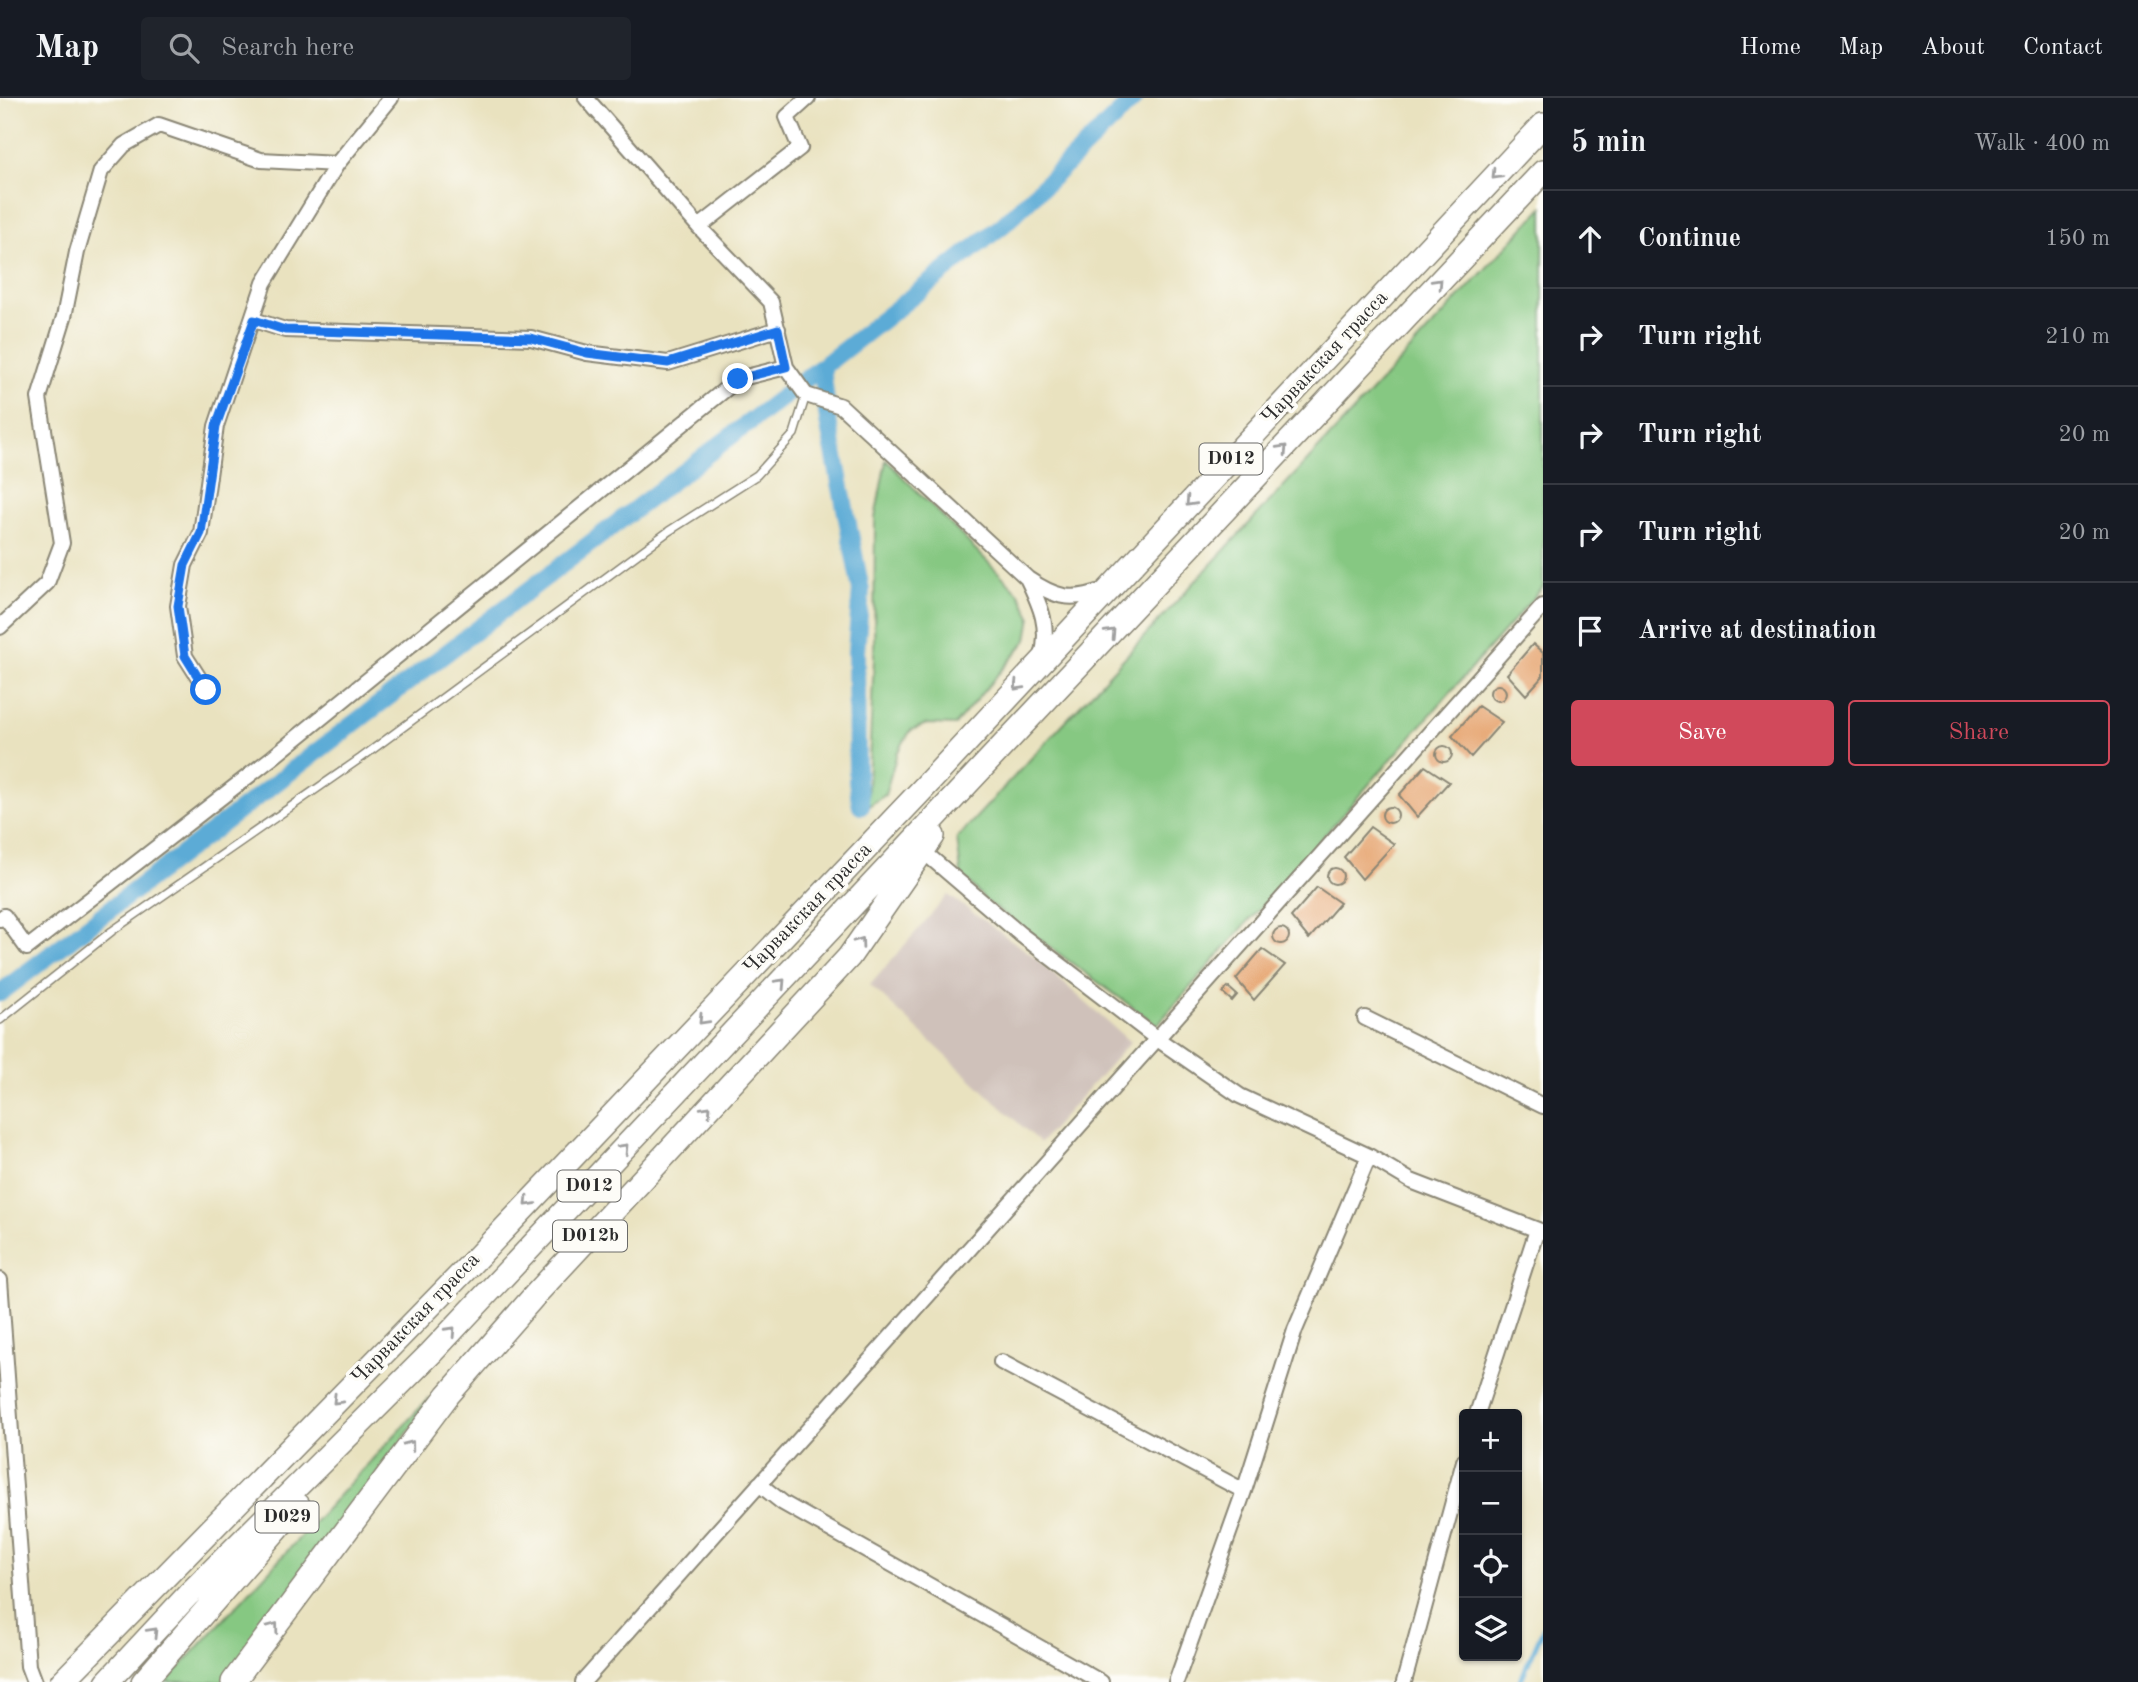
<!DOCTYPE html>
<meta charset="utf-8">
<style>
:root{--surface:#171b24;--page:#20242c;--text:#f1f3f6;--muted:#9ea1a6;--line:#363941;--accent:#d1495b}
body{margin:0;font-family:"Old Standard TT",serif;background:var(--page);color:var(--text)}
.controls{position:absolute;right:21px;bottom:21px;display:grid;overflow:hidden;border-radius:7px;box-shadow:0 2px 5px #0004}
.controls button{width:63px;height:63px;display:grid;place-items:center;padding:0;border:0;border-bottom:2px solid var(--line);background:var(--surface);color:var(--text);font:35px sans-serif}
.stop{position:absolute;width:21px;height:21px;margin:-16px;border:5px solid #1a73e8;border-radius:50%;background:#fff}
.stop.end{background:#1a73e8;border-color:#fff;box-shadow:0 2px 7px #0008}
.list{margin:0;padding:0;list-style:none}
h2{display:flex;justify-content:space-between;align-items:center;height:91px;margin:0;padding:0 28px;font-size:30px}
h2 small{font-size:23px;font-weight:400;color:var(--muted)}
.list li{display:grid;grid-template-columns:46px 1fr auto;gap:21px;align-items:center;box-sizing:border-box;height:98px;padding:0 28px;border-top:2px solid var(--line)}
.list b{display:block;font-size:26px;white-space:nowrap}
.list em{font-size:23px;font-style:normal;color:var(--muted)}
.actions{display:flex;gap:14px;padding:21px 28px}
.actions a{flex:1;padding:16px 0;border:2px solid var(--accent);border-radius:7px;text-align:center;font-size:24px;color:var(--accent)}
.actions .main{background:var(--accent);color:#fff}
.icon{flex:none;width:38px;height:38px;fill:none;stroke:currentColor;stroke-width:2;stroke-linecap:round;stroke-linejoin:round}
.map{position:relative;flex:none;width:1543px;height:1584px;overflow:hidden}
header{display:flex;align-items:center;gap:42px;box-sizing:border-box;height:98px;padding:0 35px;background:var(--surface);border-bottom:2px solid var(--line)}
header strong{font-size:33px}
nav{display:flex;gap:38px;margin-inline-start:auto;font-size:24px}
.search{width:490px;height:63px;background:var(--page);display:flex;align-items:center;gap:18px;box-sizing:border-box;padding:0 24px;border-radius:7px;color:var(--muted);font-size:26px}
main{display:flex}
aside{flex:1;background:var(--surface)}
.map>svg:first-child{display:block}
</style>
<header>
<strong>Map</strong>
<div class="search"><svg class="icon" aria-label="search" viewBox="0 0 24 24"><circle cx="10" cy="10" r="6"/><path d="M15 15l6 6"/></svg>Search here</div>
<nav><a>Home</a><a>Map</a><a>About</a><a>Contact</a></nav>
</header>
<main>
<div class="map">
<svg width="1543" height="1584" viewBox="0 0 1543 1584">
<rect width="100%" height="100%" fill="#fdfcf7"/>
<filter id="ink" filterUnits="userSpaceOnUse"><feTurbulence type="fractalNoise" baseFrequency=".0143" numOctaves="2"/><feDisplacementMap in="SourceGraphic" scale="14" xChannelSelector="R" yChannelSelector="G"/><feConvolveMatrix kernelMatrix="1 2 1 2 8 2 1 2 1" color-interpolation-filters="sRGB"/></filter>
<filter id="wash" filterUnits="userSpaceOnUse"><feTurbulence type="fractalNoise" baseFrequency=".00686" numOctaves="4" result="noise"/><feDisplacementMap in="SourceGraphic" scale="28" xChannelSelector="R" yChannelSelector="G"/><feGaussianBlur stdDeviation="1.57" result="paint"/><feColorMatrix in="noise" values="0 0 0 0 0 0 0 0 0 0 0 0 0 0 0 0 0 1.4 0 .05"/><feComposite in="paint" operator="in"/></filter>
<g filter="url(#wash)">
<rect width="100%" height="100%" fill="#e9e2bf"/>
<path fill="#cfc1ba" d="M948,797l84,60 98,87 -90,101 -170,-158z"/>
<path fill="#86c882" stroke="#587a56" stroke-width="2" d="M1543,109v380l-386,438 -172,-125 -24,-26 -4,-36z
M886,362l133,133 12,24 -4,23 -72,85 -28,-1 -16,6 -14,23 -12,42 -18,12 7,-149 1,-140z
M429,1300l-5,12 -119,163 -83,109h-56z"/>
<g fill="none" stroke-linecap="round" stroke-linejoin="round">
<path stroke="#5cabd6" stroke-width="5" d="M1520,1584l23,-53"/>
<path stroke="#5cabd6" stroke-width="18" d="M822,269l6,54 33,169 -5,62 1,129 4,25
M0,895l844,-643 159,-125 132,-127"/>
</g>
<g id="blocks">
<path fill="#e6a46f" d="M1533,546l10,9v23l-17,19 -19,-21z
M1490 595a8 8 0 1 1 16 0a8 8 0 1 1-16 0Z
M1478,608l24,16 -31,35 -19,-21z
M1436 656a8 8 0 1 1 16 0a8 8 0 1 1-16 0Z
M1425,668l24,16 -32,35 -18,-22z
M1382 717a8 8 0 1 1 16 0a8 8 0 1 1-16 0Z
M1370,729l24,17 -32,35 -18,-22z
M1327 778a8 8 0 1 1 16 0a8 8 0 1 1-16 0Z
M1317,789l23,16 -31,36 -18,-22z
M1273 838a8 8 0 1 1 16 0a8 8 0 1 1-16 0Z
M1262,851l23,16 -31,35 -18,-21z
M1228,889l9,8 -5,6 -9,-8z"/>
</g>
</g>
<g filter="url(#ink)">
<use href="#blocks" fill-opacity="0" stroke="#8a8675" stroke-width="2"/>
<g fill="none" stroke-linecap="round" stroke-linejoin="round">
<defs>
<path id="service" d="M0,922l112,-89 249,-173 308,-227 88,-56 37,-41 12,-39"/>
<path id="minor" d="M586,0l113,129 72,75 15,65 20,28 35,11 187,173c28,19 43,23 76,11
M699,129l101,-79 -13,-31 21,-19
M254,222l31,10 246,8 56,15 81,10 110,-34
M1028,482c13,27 22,47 14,77
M0,529l47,-44 15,-40 -23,-145 25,-81 13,-65 24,-81 23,-26 35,-20 102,35 76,4
M206,591l-21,-33 -7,-50 7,-41 16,-32 15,-107 48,-143 73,-119 54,-66
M924,754l96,82 136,104 84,58 129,60 42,25 132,51
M0,821l4,-3 23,32 246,-191 465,-378 48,-12
M1365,920l178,88
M0,1182l28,386 6,16
M1001,1264l243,129
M1477,1316l60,-184
M759,1386l24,19 318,179
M583,1584l960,-1076
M1176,1584l68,-191 51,-161 74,-174
M1404,1584l60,-221"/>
<path id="trunk" d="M62,1584l406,-415 451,-474 624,-668
M107,1584l81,-87 243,-242 1112,-1181
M143,1584l155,-177
M233,1584l215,-287 88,-101 313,-337 84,-121"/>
</defs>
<use href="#service" stroke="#8a8675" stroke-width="10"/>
<use href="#minor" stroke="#8a8675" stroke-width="18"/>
<use href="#trunk" stroke="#8a8675" stroke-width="26"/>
<use href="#service" stroke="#fff" stroke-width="7"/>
<use href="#minor" stroke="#fff" stroke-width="14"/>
<use href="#trunk" stroke="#fff" stroke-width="23"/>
</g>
<defs><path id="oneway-chevron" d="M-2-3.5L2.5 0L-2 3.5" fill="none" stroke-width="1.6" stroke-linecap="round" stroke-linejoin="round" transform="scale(1.75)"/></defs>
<g stroke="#a0a0a0">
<use href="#oneway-chevron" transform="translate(1496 77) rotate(133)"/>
<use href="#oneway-chevron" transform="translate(1438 185) rotate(-47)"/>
<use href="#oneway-chevron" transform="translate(1283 351) rotate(-47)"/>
<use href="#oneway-chevron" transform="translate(1190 404) rotate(133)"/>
<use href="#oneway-chevron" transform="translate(1111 535) rotate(-47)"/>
<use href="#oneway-chevron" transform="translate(1018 588) rotate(133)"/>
<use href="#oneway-chevron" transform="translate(860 844) rotate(-54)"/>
<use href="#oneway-chevron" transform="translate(781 885) rotate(-47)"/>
<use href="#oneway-chevron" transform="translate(703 922) rotate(134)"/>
<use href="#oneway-chevron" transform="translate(707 1012) rotate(-47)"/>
<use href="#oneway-chevron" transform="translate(624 1050) rotate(-47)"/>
<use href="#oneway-chevron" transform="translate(529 1104) rotate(134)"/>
<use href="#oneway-chevron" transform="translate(451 1233) rotate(-47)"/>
<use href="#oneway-chevron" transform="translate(337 1302) rotate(135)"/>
<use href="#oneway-chevron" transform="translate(410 1347) rotate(-53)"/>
<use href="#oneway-chevron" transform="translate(274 1529) rotate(-53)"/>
<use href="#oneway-chevron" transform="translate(153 1534) rotate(-46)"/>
</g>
</g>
<g fill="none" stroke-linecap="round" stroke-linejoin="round" filter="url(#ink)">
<path stroke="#1a73e8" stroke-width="9" d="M206,592l-21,-34 -7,-50 7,-41 16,-32 15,-107 38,-106 31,10 246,8 56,15 81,10 110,-34 8,38 -48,12"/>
</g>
<g text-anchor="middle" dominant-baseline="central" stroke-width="7" stroke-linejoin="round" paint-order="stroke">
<g fill="#fdfcf7" stroke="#6a6a68" stroke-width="2">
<rect x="1199.5" y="345.5" width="63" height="31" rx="5"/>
<rect x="557.5" y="1072.5" width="63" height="31" rx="5"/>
<rect x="553" y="1122.5" width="74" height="31" rx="5"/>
<rect x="255.5" y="1403.5" width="63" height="31" rx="5"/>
</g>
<g font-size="19" font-weight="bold" fill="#2b2b2b">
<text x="1231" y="361">D012</text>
<text x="589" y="1088">D012</text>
<text x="590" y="1138">D012b</text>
<text x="287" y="1419">D029</text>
</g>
<g font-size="21" fill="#2b2b2b" stroke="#fdfcf7">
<text transform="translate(1325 260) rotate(-47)">Чарвакская трасса</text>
<text transform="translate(808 811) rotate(-46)">Чарвакская трасса</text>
<text transform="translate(416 1221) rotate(-46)">Чарвакская трасса</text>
</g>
</g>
</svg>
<div class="controls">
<button>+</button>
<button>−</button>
<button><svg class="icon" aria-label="locate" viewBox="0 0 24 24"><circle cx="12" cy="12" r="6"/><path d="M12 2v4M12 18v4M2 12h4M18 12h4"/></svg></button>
<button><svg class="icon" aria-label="layers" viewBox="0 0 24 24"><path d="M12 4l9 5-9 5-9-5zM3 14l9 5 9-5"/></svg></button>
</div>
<div class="stop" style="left:206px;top:592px"></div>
<div class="stop end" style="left:738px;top:281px"></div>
</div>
<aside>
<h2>5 min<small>Walk · 400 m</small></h2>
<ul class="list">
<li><svg class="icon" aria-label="ahead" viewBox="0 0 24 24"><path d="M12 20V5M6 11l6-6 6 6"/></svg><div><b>Continue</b></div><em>150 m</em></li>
<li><svg class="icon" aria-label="right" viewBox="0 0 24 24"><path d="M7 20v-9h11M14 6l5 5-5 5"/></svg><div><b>Turn right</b></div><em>210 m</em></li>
<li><svg class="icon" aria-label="right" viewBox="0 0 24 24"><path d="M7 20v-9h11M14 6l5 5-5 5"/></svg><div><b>Turn right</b></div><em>20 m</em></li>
<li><svg class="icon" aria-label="right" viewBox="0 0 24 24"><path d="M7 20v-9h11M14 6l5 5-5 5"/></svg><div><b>Turn right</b></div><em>20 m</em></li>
<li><svg class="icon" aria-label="arrive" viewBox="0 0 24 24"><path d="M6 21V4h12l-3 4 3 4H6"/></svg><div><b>Arrive at destination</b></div></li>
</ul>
<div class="actions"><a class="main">Save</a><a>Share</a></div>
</aside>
</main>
